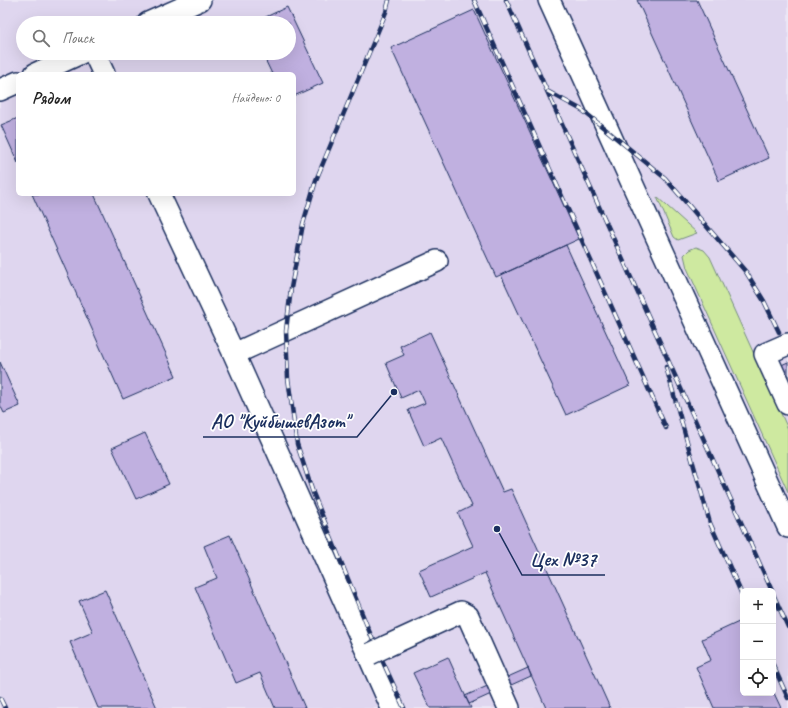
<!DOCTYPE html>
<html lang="ru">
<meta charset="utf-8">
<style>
:root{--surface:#fff;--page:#f6f6f6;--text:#222;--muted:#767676;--line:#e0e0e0}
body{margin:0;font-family:Caveat,sans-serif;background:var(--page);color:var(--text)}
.controls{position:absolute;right:12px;bottom:12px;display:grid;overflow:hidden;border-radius:6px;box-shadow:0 4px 16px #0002}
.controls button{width:36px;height:36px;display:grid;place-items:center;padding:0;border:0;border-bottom:1px solid var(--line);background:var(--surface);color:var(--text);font:20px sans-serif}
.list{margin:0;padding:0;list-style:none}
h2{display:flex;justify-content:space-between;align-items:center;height:52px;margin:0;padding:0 16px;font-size:17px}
h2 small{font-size:13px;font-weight:400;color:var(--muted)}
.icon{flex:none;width:22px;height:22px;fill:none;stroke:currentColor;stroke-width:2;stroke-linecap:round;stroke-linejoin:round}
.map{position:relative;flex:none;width:788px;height:708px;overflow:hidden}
.search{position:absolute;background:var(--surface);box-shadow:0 4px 16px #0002;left:16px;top:16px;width:280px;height:44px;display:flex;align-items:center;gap:10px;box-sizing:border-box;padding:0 14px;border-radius:22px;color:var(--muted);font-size:15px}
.panel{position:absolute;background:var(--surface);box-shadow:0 4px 16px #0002;left:16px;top:72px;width:280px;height:124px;border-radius:6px}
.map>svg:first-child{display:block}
</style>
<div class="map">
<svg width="788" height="708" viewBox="0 0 788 708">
<rect width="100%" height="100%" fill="#ece7f6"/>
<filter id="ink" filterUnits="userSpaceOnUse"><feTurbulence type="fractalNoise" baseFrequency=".025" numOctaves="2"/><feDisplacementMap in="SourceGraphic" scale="8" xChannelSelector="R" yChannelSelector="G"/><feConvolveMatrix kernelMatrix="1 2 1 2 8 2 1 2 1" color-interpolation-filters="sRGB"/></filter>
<g filter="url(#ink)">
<path fill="#dfd6ef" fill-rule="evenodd" d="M0,0h788v708h-788zM23,23h266v30h-266zM18,74h276v120h-276zM743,591h30v102h-30z"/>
<path fill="#cee9a0" stroke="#748c7f" d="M657,197l40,36 -19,7 -4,-3z
M696,247l8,3 6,7 78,172v63l-101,-224 -3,-13 5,-5z"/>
<path fill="#c0b0e0" stroke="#1b2f5e" d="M637,0h60l72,158 -50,23z
M287,7l36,76 -29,13v-22h-22l-10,-21h27v-30h-36z
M474,10l105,229 -83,38 -105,-229z
M18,118v45l-17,-38z
M32,194h62l82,182 -53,23z
M566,245l64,140 -64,30 -65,-140z
M430,332l73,160 8,-3 99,219h-64l-61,-135 -54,24 -12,-27 54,-24 -15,-33 14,-7 -31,-68 -17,8 -16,-36 17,-7 -6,-13 -18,8 -15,-35 18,-8 -4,-9z
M0,362l20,44 -16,7 -4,-8z
M788,362v30l-11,-25z
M145,433l24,51 -33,15 -24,-51z
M230,535l75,173h-30l-15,-35 -24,10 -41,-96 22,-9 -13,-32z
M105,590l52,118h-59l-28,-66 23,-10 -14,-31z
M741,621l2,4v68h30v-2l8,17h-67l-18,-41 15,-7 -9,-21z
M448,657l21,47 2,4h-41l-17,-35z
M528,668l3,8 -62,28 -4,-8z"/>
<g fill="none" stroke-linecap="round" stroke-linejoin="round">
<defs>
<path id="minor" d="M549,0l239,527
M148,23l52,-23
M94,53l10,21
M35,74l46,-21
M0,90l18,-8
M159,194l75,160 158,354
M788,344l-23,10 23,50
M234,354l203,-93
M387,646l74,-34 7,4 41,92"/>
</defs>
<use href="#minor" stroke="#1b2f5e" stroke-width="24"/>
<use href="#minor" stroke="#fff" stroke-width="21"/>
<defs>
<path id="rail" d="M389,0l-3,12 -70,168 -13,44 -12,64 -5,43 2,47 9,66 16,49 59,145 32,70
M474,0l192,428
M506,0l266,591
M547,91l35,19 83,68 81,94 18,29 15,31
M666,367l44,156 33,74
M773,594l15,33
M773,665l15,33
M0,698l5,10"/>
</defs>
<use href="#rail" stroke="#1b2f5e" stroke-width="4.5"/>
<use href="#rail" stroke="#fff" stroke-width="3" stroke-dasharray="9" stroke-linecap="butt"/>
<defs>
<path id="minor-bridge" d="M370,654l17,-8"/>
</defs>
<use href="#minor-bridge" stroke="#1b2f5e" stroke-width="24" stroke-linecap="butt"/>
<use href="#minor-bridge" stroke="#fff" stroke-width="21"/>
</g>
</g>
<path fill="none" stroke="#1b2f5e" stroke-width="1.5" d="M394 392L357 437H203M497 529L522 575H605"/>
<g fill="#1b2f5e" stroke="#fff" stroke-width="1.5">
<circle cx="394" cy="392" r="4"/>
<circle cx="497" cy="529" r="4"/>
</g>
<g font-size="20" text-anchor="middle" font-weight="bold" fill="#1b2f5e" stroke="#fff" stroke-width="3.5" stroke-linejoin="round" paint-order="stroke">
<text x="280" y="428">АО "КуйбышевАзот"</text>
<text x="563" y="566">Цех №37</text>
</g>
</svg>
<div class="controls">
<button>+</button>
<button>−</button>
<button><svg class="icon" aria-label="locate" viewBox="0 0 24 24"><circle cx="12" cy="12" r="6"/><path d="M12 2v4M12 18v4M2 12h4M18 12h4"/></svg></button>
</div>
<div class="search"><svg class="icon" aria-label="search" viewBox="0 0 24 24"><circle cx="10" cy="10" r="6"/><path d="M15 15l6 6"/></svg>Поиск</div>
<section class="panel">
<h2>Рядом<small>Найдено: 0</small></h2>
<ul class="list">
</ul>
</section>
</div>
